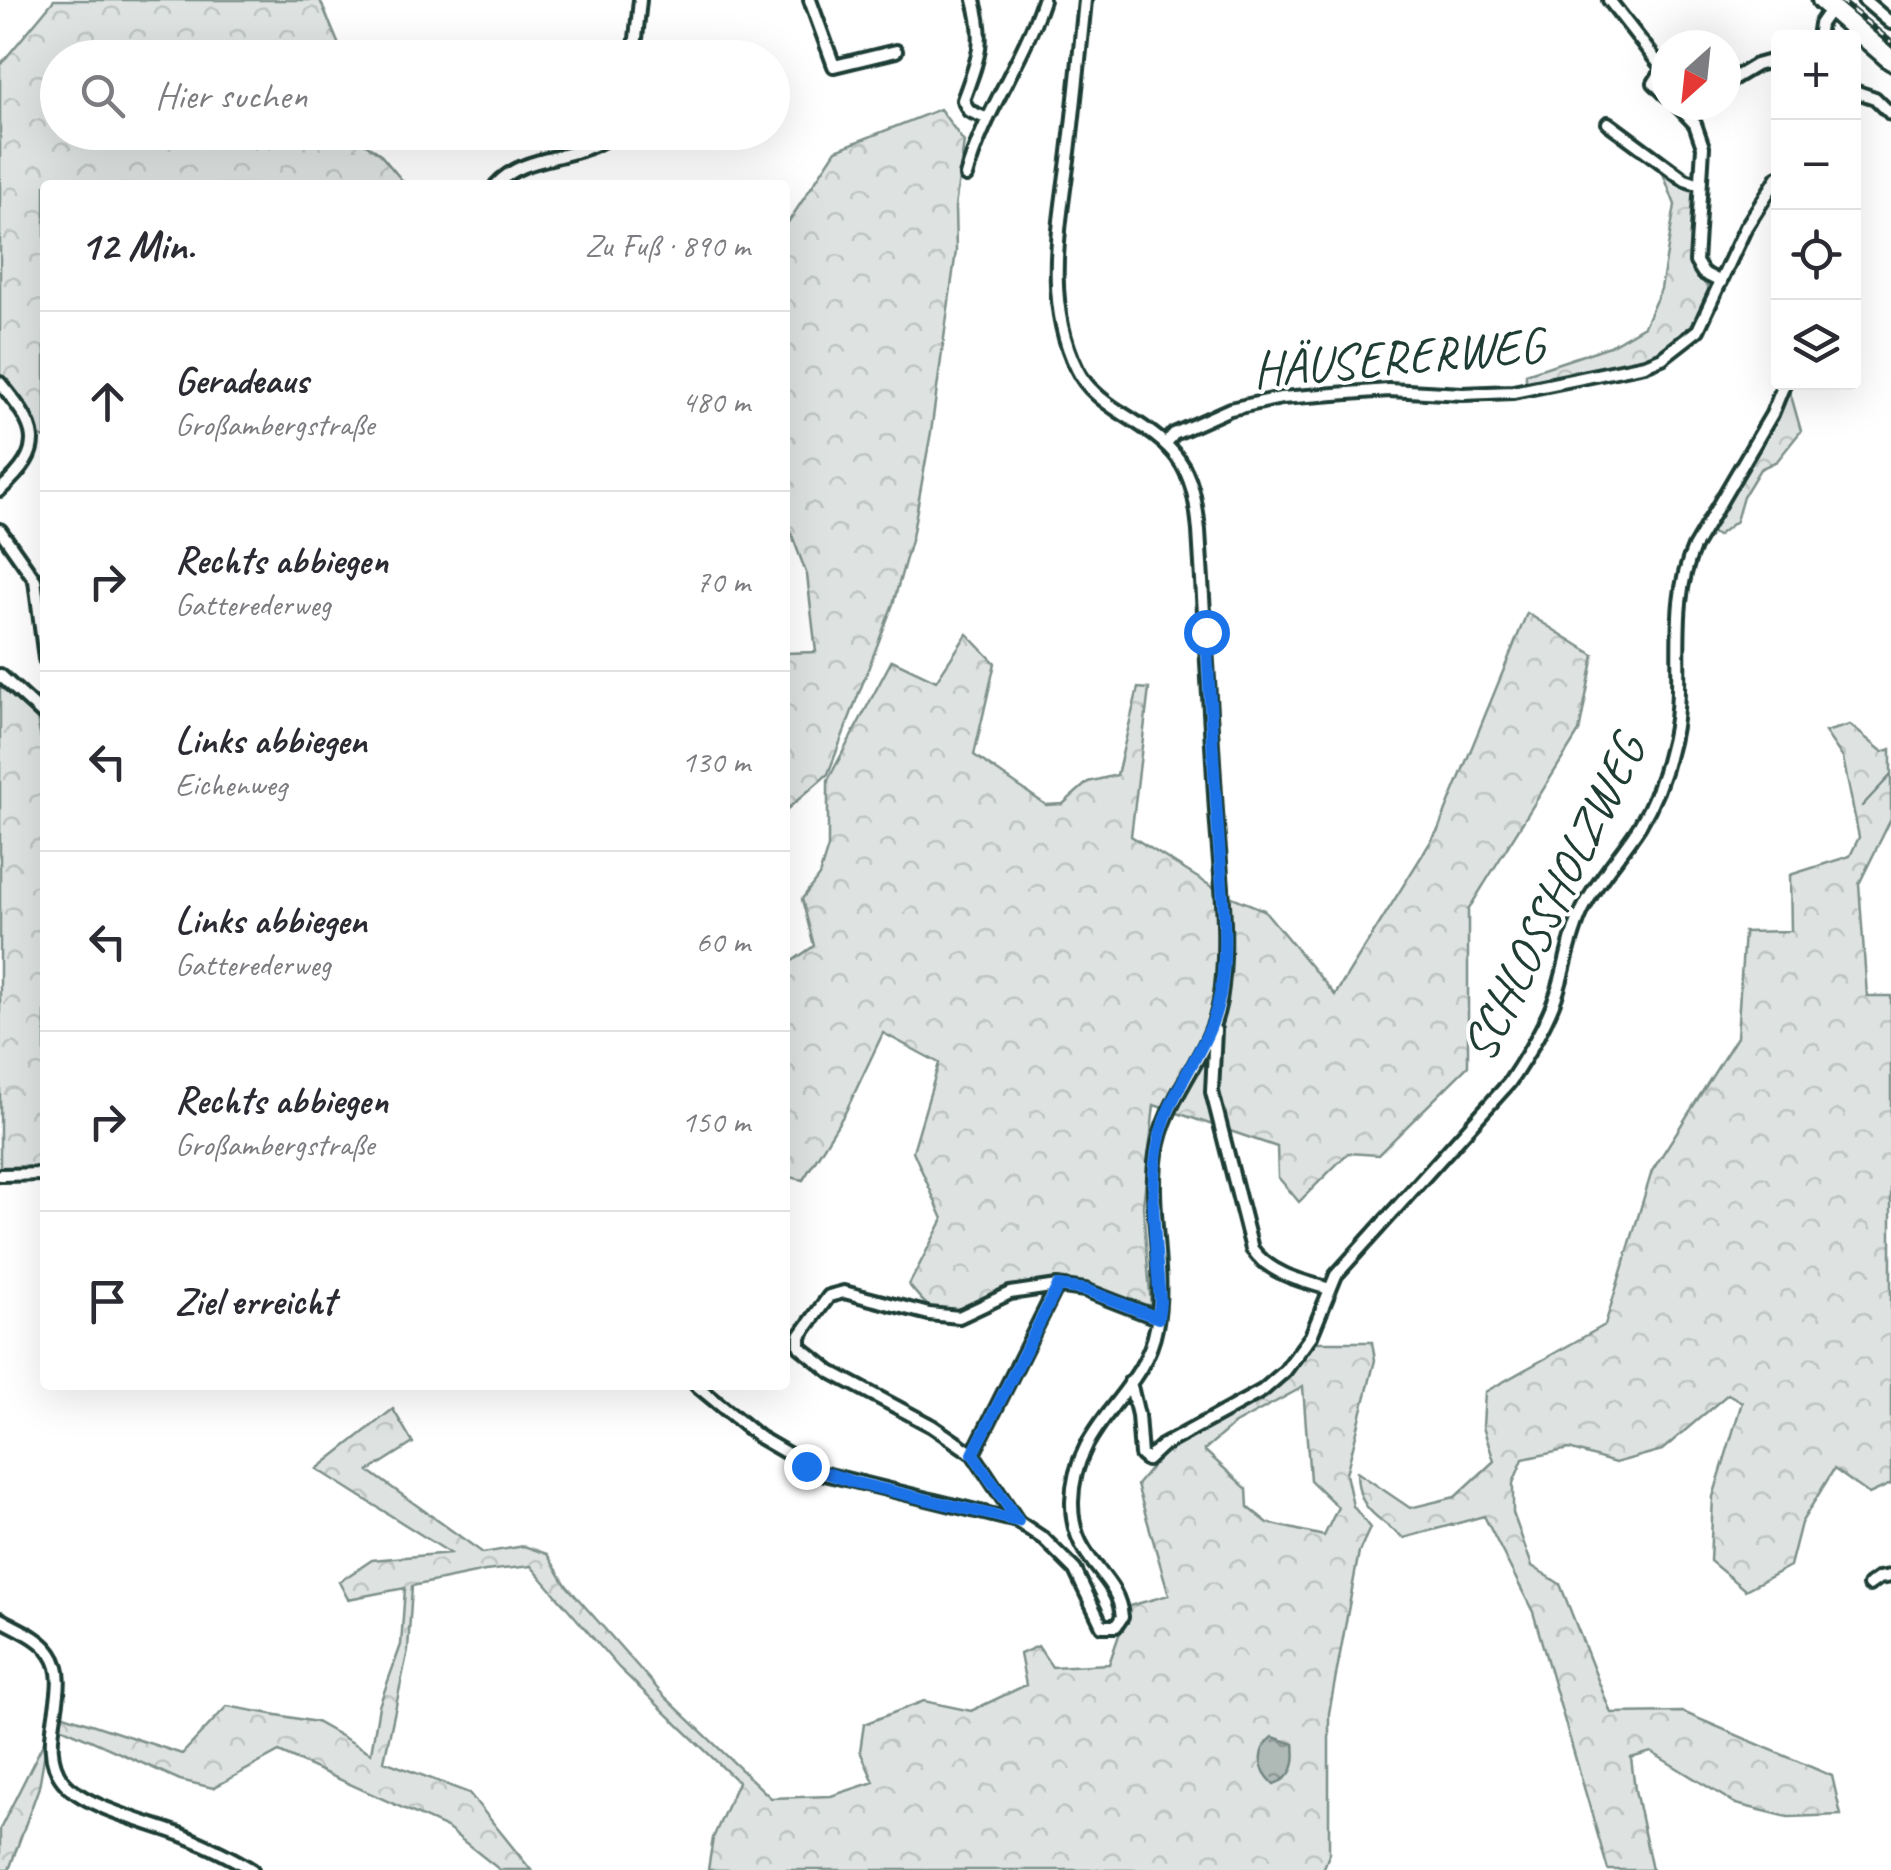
<!DOCTYPE html>
<html lang="de">
<meta charset="utf-8">
<style>
:root{--surface:#fff;--page:#f7f7f7;--text:#2b2b33;--muted:#7c7c81;--line:#e1e1e2}
body{margin:0;font-family:Caveat,sans-serif;background:var(--page);color:var(--text)}
.controls{position:absolute;right:30px;top:30px;display:grid;overflow:hidden;border-radius:10px;box-shadow:0 10px 40px #0002}
.controls button{width:90px;height:90px;display:grid;place-items:center;padding:0;border:0;border-bottom:2px solid var(--line);background:var(--surface);color:var(--text);font:50px sans-serif}
.compass{position:absolute;left:1651px;top:30px;width:90px;height:90px;border-radius:50%;background:var(--surface);box-shadow:0 10px 40px #0002;rotate:207deg}
.stop{position:absolute;width:30px;height:30px;margin:-22px;border:8px solid #1a73e8;border-radius:50%;background:#fff}
.stop.end{background:#1a73e8;border-color:#fff;box-shadow:0 2px 10px #0008}
.list{margin:0;padding:0;list-style:none}
h2{display:flex;justify-content:space-between;align-items:center;height:130px;margin:0;padding:0 40px;font-size:42px}
h2 small{font-size:32px;font-weight:400;color:var(--muted)}
.list li{display:grid;grid-template-columns:65px 1fr auto;gap:30px;align-items:center;box-sizing:border-box;height:180px;padding:0 40px;border-top:2px solid var(--line)}
.list b{display:block;font-size:38px;white-space:nowrap}
.list p{margin:0;font-size:32px;white-space:nowrap;color:var(--muted)}
.list em{font-size:32px;font-style:normal;color:var(--muted)}
.icon{flex:none;width:55px;height:55px;fill:none;stroke:currentColor;stroke-width:2;stroke-linecap:round;stroke-linejoin:round}
.map{position:relative;flex:none;width:1891px;height:1870px;overflow:hidden}
.search{position:absolute;background:var(--surface);box-shadow:0 10px 40px #0002;left:40px;top:40px;width:750px;height:110px;display:flex;align-items:center;gap:25px;box-sizing:border-box;padding:0 35px;border-radius:55px;color:var(--muted);font-size:38px}
.panel{position:absolute;background:var(--surface);box-shadow:0 10px 40px #0002;left:40px;top:180px;width:750px;height:1210px;border-radius:10px}
.map>svg:first-child{display:block}
</style>
<div class="map">
<svg width="1891" height="1870" viewBox="0 0 1891 1870">
<defs>
<pattern id="forest-crowns" width="20" height="18" patternUnits="userSpaceOnUse" patternTransform="scale(2.5)"><rect width="20" height="18" fill="#dee3e2"/><path d="M2 6a3 3 0 1 1 6 0M12 15a3 3 0 1 1 6 0" fill="none" stroke="#bec4c2"/></pattern>
<pattern id="water-ripples" width="26" height="14" patternUnits="userSpaceOnUse" patternTransform="scale(2.5)"><rect width="26" height="14" fill="#afbab7"/><path d="M2 4q2-2 4 0t4 0M15 11q2-2 4 0t4 0" fill="none" stroke="#8e9896"/></pattern>
</defs>
<rect width="100%" height="100%" fill="#fff"/>
<filter id="ink" filterUnits="userSpaceOnUse"><feTurbulence type="fractalNoise" baseFrequency=".01" numOctaves="2"/><feDisplacementMap in="SourceGraphic" scale="20" xChannelSelector="R" yChannelSelector="G"/><feConvolveMatrix kernelMatrix="1 2 1 2 8 2 1 2 1" color-interpolation-filters="sRGB"/></filter>
<g filter="url(#ink)">
<path fill="url(#forest-crowns)" stroke="#7e908b" stroke-width="2.5" fill-rule="evenodd" d="M54,0h266l24,57 -286,1v74l296,1v3l25,17 27,32h-361v253l-12,-4 -33,-51v-318z
M940,109l24,33 -9,65 1,44 -25,181 -19,105 -19,67 -65,170 -43,37v-158l31,-1 -9,-77 -22,-58v-290l51,-77z
M1661,168l34,21c-2,37 -13,72 15,101l-15,38 -35,27 -19,8 -115,24v-13l84,-28 34,-20 17,-37 14,-84z
M1786,387l4,5 11,39 -24,30 -17,8 -17,28 -7,24 -19,15 -9,-6z
M1527,613l67,42 -15,77 -111,178v156l-90,89 -30,-2 -49,49 -21,-25 -1,-30 -123,-42 -11,101 8,100c-37,-9 -73,-29 -112,-24 -30,4 -84,41 -109,25 -7,-4 -15,-15 -21,-22l34,-66 -30,-68 26,-88 -56,-30 -38,80 -42,67 -18,-4v-210l29,-20 -12,-47 17,-23 9,-29v-67l64,-120 44,21 31,-47 28,29 -21,92 72,50 17,-1 25,-22 29,-7 21,-87 11,1 -18,147 91,57 42,17 71,85 103,-165z
M0,678l37,41 8,41v407l-45,2z
M1850,725l33,27 8,-3v70l-32,65 8,112h24v488l-22,10 -35,-25 -33,54 -11,43 -45,24 -35,-29 3,-64 29,-95 -14,-8 -66,56 -47,13 -46,-14 -46,10 -10,24v30l19,53 28,18 51,129 72,-1 149,64 9,39 -53,2 -52,-13 -85,-52 -20,6 4,32 17,80h-44l-75,-258 -49,-96 -80,22c-27,-21 -47,-29 -47,-66l53,36 45,-11 39,-36 -11,-34 2,-35 120,-67 47,-154 85,-134 7,-105 47,-1 -1,-56 60,-19 9,-19 -16,-79 -18,-26z
M1310,1342h62l3,18 -29,114 7,32 17,22 -11,24 -30,161v142l-6,15h-615l5,-32 25,-56 -119,-114 -88,-102 -46,5 -73,15 -4,64 -24,111 85,32 62,77h-31l-53,-42 -168,-76 -66,36 -33,-8 -119,-53v-13l121,40 45,-48 89,16 55,31 8,-47 22,-61 4,-57 -57,11 -9,-17 33,-22 78,-7 -133,-84 76,-60 20,34 -44,28 114,82 41,-7 23,8 19,31 97,110 108,103 60,-2 43,-14 -14,-31 4,-27 60,-23 47,10 55,-26 -6,-31 18,-8 14,21 57,-3 20,-58 40,-11 -32,-110 27,-33 108,-61zM1303,1387l7,93 28,27 -14,29 -56,-13 -20,-16 -1,-18 -43,-39 29,-25z
M48,1734l-9,53 -30,83h-9v-41z"/>
<path fill="url(#water-ripples)" stroke="#758883" stroke-width="2.5" d="M1273,1737l21,7c2,19 0,34 -20,40 -16,-15 -19,-33 -1,-47z"/>
<g fill="none" stroke-linecap="round" stroke-linejoin="round">
<path stroke="#758883" stroke-width="2.5" d="M1862,806l29,-31"/>
<defs>
<path id="minor" d="M810,0l24,66 62,-15
M974,0c12,44 4,59 -11,100l6,11 19,8
M1609,0l57,73
M1864,0l27,23
M1818,38l2,-14 11,-16
M634,58l6,-58
M1662,70l-8,13 12,12
M1726,83l30,-18 22,-6
M1854,91l21,7 16,16
M1677,105l18,19 8,23 -7,115 7,11 18,9
M1608,123l77,57 15,5
M966,176c17,-62 57,-115 77,-176
M496,185c30,-34 85,-22 118,-53
M0,383c37,45 48,64 0,107
M1167,442l7,-8 56,-25 51,-11 108,-8 74,4 50,-2 132,-27 17,-7 36,-28 48,-103 32,-50
M0,530l35,50 10,79
M0,675l45,41
M1215,1030l-3,62 40,157c18,25 49,32 78,40
M0,1175l45,-1
M1130,1382l8,33 3,40 6,5 15,-14 100,-55 23,-20 26,-35 25,-61 173,-192c18,-27 36,-56 47,-87 10,-29 13,-59 27,-87 15,-30 38,-54 56,-82 14,-23 25,-51 31,-77 19,-67 -5,-138 24,-203l78,-133 13,-32
M696,1385l63,52 62,36 196,48 27,18 31,31 27,56h14l6,-9c-4,-46 -51,-54 -50,-115 1,-79 72,-107 84,-174 11,-57 -8,-117 0,-174 8,-57 54,-97 64,-153 10,-62 0,-127 -4,-190 -6,-93 -11,-187 -17,-280 -6,-69 -23,-84 -79,-119 -17,-11 -34,-24 -43,-43 -34,-68 -17,-145 -8,-217 6,-51 11,-101 16,-152
M973,1454l84,-168
M1017,1520l-44,-66 -41,-28 -101,-54 -31,-25v-11l29,-40 15,-4 85,22 30,3 51,-24 47,-7 28,4 72,28
M1869,1585l10,-7 12,-2
M0,1619c17,10 40,18 51,35 24,34 -18,89 12,127 20,26 88,42 119,54 24,10 48,21 70,35"/>
<path id="primary" d="M1822,0l69,60"/>
</defs>
<use href="#minor" stroke="#1f3d34" stroke-width="18"/>
<use href="#primary" stroke="#1f3d34" stroke-width="25"/>
<use href="#minor" stroke="#fff" stroke-width="10"/>
<use href="#primary" stroke="#fff" stroke-width="18"/>
<defs>
<path id="rail" d="M1840,0l51,42"/>
</defs>
<use href="#rail" stroke="#1f3d34" stroke-width="6"/>
<use href="#rail" stroke="#fff" stroke-width="2.5" stroke-dasharray="8" stroke-linecap="butt"/>
</g>
</g>
<g fill="none" stroke-linecap="round" stroke-linejoin="round" filter="url(#ink)">
<path stroke="#1a73e8" stroke-width="12" d="M806,1466l47,16 165,39 -45,-67 85,-168 28,4 72,28 2,-16c-4,-62 -17,-136 10,-195 20,-46 46,-73 52,-125 6,-50 -1,-102 -4,-152 -5,-66 -8,-132 -12,-198"/>
</g>
<g text-anchor="middle" dominant-baseline="central" stroke-width="8" stroke-linejoin="round" paint-order="stroke">
<g font-size="50" fill="#1f3d34" stroke="#fff">
<text transform="translate(1398 357) rotate(-5)">HÄUSERERWEG</text>
<text transform="translate(1553 898) rotate(-64)">SCHLOSSHOLZWEG</text>
</g>
</g>
</svg>
<div class="controls">
<button>+</button>
<button>−</button>
<button><svg class="icon" aria-label="locate" viewBox="0 0 24 24"><circle cx="12" cy="12" r="6"/><path d="M12 2v4M12 18v4M2 12h4M18 12h4"/></svg></button>
<button><svg class="icon" aria-label="layers" viewBox="0 0 24 24"><path d="M12 4l9 5-9 5-9-5zM3 14l9 5 9-5"/></svg></button>
</div>
<svg class="compass" viewBox="-18 -18 36 36"><path d="M0-13l5 13h-10z" fill="#e53935"/><path d="M0 13l5-13h-10z" fill="#7c7c81"/></svg>
<div class="stop" style="left:1206px;top:632px"></div>
<div class="stop end" style="left:806px;top:1466px"></div>
<div class="search"><svg class="icon" aria-label="search" viewBox="0 0 24 24"><circle cx="10" cy="10" r="6"/><path d="M15 15l6 6"/></svg>Hier suchen</div>
<section class="panel">
<h2>12 Min.<small>Zu Fuß · 890 m</small></h2>
<ul class="list">
<li><svg class="icon" aria-label="ahead" viewBox="0 0 24 24"><path d="M12 20V5M6 11l6-6 6 6"/></svg><div><b>Geradeaus</b><p>Großambergstraße</p></div><em>480 m</em></li>
<li><svg class="icon" aria-label="right" viewBox="0 0 24 24"><path d="M7 20v-9h11M14 6l5 5-5 5"/></svg><div><b>Rechts abbiegen</b><p>Gatterederweg</p></div><em>70 m</em></li>
<li><svg class="icon" aria-label="left" viewBox="0 0 24 24"><path d="M17 20v-9H6M10 6l-5 5 5 5"/></svg><div><b>Links abbiegen</b><p>Eichenweg</p></div><em>130 m</em></li>
<li><svg class="icon" aria-label="left" viewBox="0 0 24 24"><path d="M17 20v-9H6M10 6l-5 5 5 5"/></svg><div><b>Links abbiegen</b><p>Gatterederweg</p></div><em>60 m</em></li>
<li><svg class="icon" aria-label="right" viewBox="0 0 24 24"><path d="M7 20v-9h11M14 6l5 5-5 5"/></svg><div><b>Rechts abbiegen</b><p>Großambergstraße</p></div><em>150 m</em></li>
<li><svg class="icon" aria-label="arrive" viewBox="0 0 24 24"><path d="M6 21V4h12l-3 4 3 4H6"/></svg><div><b>Ziel erreicht</b></div></li>
</ul>
</section>
</div>
